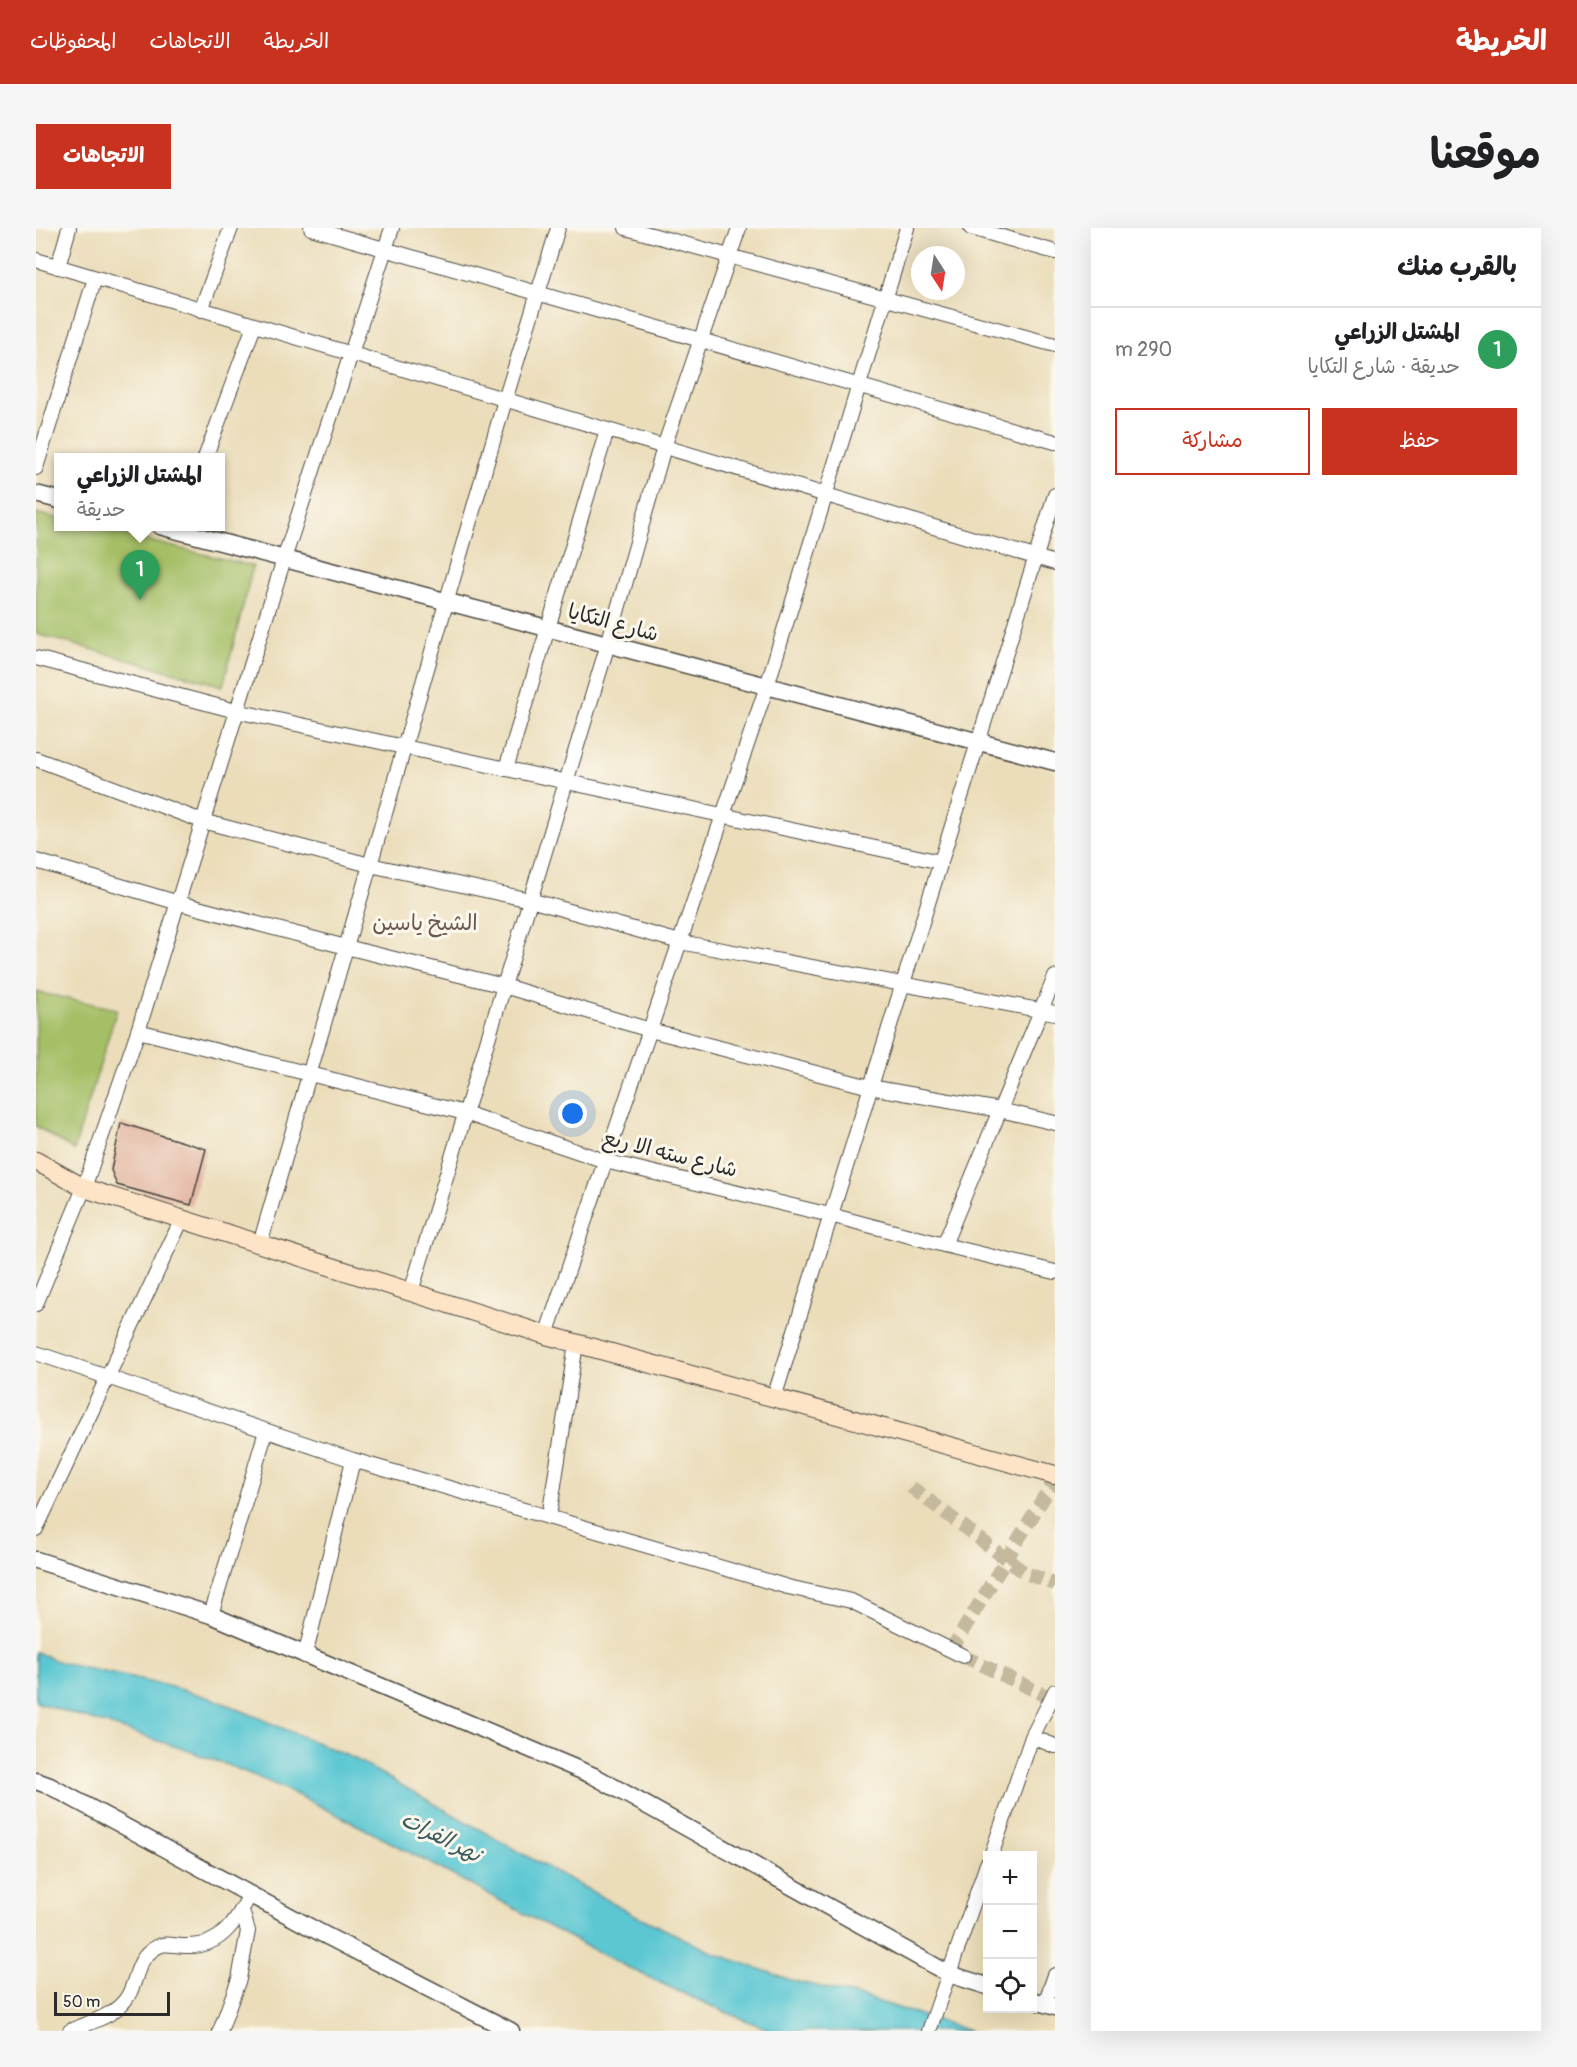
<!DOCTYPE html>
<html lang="ar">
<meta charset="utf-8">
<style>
:root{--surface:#fff;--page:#f6f6f6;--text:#202124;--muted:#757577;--line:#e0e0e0;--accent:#c8321e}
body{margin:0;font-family:Pangolin,"Playpen Sans Arabic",sans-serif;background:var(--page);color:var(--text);direction:rtl}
.controls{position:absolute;right:18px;bottom:18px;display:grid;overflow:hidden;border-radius:0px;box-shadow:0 6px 24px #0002}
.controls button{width:54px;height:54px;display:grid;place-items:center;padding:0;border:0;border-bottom:2px solid var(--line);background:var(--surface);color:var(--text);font:30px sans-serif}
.compass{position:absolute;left:875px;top:18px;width:54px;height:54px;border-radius:50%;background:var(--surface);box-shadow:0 6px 24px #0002;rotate:168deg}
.scale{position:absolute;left:18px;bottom:15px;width:116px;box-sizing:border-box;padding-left:6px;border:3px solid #2b2b2b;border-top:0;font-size:16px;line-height:21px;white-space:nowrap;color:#2b2b2b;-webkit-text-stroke:4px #fbf7ec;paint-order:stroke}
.you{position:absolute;left:537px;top:886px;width:21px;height:21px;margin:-15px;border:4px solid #fff;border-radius:50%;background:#1a73e8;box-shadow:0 0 0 9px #1a73e833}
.badge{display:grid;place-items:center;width:39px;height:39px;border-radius:50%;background:var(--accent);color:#fff;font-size:20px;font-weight:700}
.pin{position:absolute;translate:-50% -50px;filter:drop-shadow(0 2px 3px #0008)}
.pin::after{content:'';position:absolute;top:32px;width:21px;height:18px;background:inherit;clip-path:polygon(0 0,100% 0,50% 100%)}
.popup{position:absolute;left:18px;top:225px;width:171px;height:78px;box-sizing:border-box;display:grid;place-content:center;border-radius:0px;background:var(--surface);filter:drop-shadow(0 2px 4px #0005);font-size:20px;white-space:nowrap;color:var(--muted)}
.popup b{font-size:22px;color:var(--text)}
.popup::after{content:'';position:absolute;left:50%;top:100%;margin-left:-12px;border:12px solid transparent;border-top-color:var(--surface)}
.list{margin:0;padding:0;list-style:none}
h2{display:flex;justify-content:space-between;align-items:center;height:78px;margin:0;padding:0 24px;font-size:26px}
h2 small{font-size:20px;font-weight:400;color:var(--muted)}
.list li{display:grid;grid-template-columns:39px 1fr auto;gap:18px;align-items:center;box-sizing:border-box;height:84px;padding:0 24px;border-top:2px solid var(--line)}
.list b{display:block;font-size:22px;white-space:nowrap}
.list p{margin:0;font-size:20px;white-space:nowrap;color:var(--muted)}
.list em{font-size:20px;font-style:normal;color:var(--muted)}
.actions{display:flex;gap:12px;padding:18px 24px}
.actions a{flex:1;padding:14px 0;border:2px solid var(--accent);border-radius:0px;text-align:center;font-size:21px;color:var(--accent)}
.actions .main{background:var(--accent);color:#fff}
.icon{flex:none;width:33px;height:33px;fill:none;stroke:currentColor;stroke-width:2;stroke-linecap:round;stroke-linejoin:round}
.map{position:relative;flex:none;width:1019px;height:1803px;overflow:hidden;direction:ltr;border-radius:0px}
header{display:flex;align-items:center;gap:36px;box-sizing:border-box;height:84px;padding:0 30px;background:var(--accent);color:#fff}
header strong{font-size:28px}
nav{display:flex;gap:33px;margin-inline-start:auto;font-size:21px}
.intro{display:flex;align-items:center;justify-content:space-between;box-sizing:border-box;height:144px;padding:0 36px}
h1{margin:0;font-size:42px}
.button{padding:15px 27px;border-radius:0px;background:var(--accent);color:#fff;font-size:21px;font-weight:700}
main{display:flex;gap:36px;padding:0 36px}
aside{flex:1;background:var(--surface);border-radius:0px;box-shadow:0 6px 24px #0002}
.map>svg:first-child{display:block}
</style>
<header>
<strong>الخريطة</strong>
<nav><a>الخريطة</a><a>الاتجاهات</a><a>المحفوظات</a></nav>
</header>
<div class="intro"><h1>موقعنا</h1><a class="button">الاتجاهات</a></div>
<main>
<aside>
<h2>بالقرب منك<small></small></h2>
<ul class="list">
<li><span class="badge" style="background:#2e9e5b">1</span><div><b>المشتل الزراعي</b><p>حديقة · شارع التكايا</p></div><em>290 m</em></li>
</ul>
<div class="actions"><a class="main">حفظ</a><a>مشاركة</a></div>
</aside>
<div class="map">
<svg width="1019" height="1803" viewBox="0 0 1019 1803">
<rect width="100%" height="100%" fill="#fbf7ec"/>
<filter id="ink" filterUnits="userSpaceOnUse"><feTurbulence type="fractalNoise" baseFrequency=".0167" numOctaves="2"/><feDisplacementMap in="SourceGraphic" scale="12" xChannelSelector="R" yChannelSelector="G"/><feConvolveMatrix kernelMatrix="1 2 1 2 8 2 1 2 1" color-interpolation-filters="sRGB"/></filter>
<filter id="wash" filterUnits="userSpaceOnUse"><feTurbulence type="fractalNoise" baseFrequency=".008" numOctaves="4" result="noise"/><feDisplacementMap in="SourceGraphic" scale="24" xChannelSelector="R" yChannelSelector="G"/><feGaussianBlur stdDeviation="1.35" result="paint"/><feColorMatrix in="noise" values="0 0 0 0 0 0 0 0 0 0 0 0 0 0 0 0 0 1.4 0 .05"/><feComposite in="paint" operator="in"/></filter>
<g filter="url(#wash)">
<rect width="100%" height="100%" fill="#ebddba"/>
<path fill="#a5bf66" stroke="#687548" stroke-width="1.5" d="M0,285l23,6v7l32,1 162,39 -30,120 -187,-52z
M0,764l81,17 -43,141 -38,-24z"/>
<path fill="#5bc7d3" stroke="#43797f" stroke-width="1.5" d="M0,1424l26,11 106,23 46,13 141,60 177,100 101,55 81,39 77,27 76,18 103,33h-197c-169,-64 -322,-163 -484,-240 -81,-38 -168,-61 -253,-89z"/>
<g id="blocks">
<path fill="#dfab95" d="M85,895l85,26 -15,56 -74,-20 -6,-15z"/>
</g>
</g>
<g filter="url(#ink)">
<use href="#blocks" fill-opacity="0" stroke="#484640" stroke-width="1.5"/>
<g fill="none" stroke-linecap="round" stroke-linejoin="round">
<path stroke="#c5b99d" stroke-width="14" stroke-dasharray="14 7" stroke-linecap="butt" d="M875,1259l114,86 30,11
M915,1422l104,-171
M927,1428l88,42"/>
<defs>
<path id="minor" d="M275,0l744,214
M590,0l429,117
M935,0l84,24
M0,32l1019,303
M22,39l11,-39
M165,82l30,-82
M169,230l49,-132
M0,240l59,-190
M0,430l200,53 705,151
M0,531l166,62 168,44 160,35 150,42 375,71
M470,541l101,-339
M0,633l143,42 167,44 158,39 146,44 220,57 130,23 55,13
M102,803l327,82 140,48 225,54 114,30 111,27
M224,1016l245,-844 53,-172
M908,1017l111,-268
M375,1064l197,-648 56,-197 75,-219
M0,1076l48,-116 54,-157 146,-472 108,-331
M510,1107l221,-649 140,-458
M0,1125l317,107 435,127 63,14 112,55
M738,1170l281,-903
M513,1289l27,-173
M0,1301l146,-310
M175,1387l55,-184
M269,1428l48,-196
M996,1509l23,9
M955,1628l41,-119 23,-46
M1009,1775l10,-28
M34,1803c20,-9 46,-15 58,-35 9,-15 8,-34 23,-45 14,-11 20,-5 35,-5 34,2 51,-25 64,-52
M184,1803l19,-52 9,-48 -6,-20
M893,1803l58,-167"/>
<path id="tertiary" d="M0,266l23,6
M124,298l895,236
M0,1332l175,55 383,161 355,198 38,12
M0,1553l14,5 271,147 190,98
M996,1772l23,7"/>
<path id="secondary" d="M0,933l48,27 462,147 509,140"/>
</defs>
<use href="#minor" stroke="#484640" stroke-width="16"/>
<use href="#tertiary" stroke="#484640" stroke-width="19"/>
<use href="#secondary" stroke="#484640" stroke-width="20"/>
<use href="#minor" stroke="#fff" stroke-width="14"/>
<use href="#tertiary" stroke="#fff" stroke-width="16"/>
<use href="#secondary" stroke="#fee4c6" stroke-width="18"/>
</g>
</g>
<g text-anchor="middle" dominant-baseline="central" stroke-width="6" stroke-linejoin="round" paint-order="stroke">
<g font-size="21" fill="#2b2b2b" stroke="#fbf7ec">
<text transform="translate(577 395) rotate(15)">شارع التكايا</text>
<text transform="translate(634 926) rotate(14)">شارع سته الا ربع</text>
</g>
<g font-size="22" fill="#6a5850" stroke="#fbf7ec">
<text x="389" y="695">الشيخ ياسين</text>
</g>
<g font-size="22" font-style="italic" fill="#395a5d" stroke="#fbf7ec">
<text transform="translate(405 1609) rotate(27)">نهر الفرات</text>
</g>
</g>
</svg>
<div class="controls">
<button>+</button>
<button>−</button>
<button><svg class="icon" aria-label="locate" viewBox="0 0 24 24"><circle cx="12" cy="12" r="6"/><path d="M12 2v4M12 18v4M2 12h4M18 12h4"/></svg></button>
</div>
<svg class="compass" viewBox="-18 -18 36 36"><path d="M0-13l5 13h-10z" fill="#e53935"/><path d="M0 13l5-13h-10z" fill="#757577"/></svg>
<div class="scale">50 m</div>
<div class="you"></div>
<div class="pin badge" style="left:104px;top:372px;background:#2e9e5b">1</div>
<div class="popup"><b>المشتل الزراعي</b>حديقة</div>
</div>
</main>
